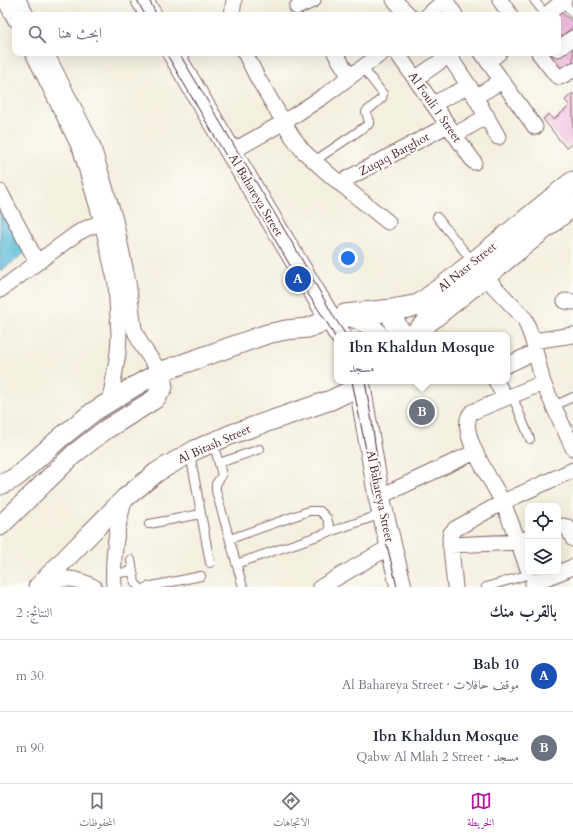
<!DOCTYPE html>
<html lang="ar">
<meta charset="utf-8">
<style>
:root{--surface:#fff;--page:#f6f6f7;--text:#1f2937;--muted:#747a83;--line:#e0e1e3;--accent:#b5179e}
body{margin:0;font-family:Cardo,Amiri,serif;background:var(--page);color:var(--text);direction:rtl}
.controls{position:absolute;right:12px;bottom:12px;display:grid;overflow:hidden;border-radius:8px;box-shadow:0 4px 16px #0002}
.controls button{width:36px;height:36px;display:grid;place-items:center;padding:0;border:0;border-bottom:1px solid var(--line);background:var(--surface);color:var(--text);font:20px sans-serif}
.you{position:absolute;left:348px;top:258px;width:14px;height:14px;margin:-10px;border:3px solid #fff;border-radius:50%;background:#1a73e8;box-shadow:0 0 0 6px #1a73e833}
.badge{display:grid;place-items:center;width:26px;height:26px;border-radius:50%;background:var(--accent);color:#fff;font-size:13px;font-weight:700}
.pin{position:absolute;translate:-50% -50%;border:2px solid #fff;box-shadow:0 1px 4px #0006}
.popup{position:absolute;left:334px;top:332px;width:176px;height:52px;box-sizing:border-box;display:grid;place-content:center;border-radius:8px;background:var(--surface);filter:drop-shadow(0 1px 3px #0005);font-size:13px;white-space:nowrap;color:var(--muted)}
.popup b{font-size:15px;color:var(--text)}
.popup::after{content:'';position:absolute;left:50%;top:100%;margin-left:-8px;border:8px solid transparent;border-top-color:var(--surface)}
.list{margin:0;padding:0;list-style:none}
h2{display:flex;justify-content:space-between;align-items:center;height:52px;margin:0;padding:0 16px;font-size:17px}
h2 small{font-size:13px;font-weight:400;color:var(--muted)}
.list li{display:grid;grid-template-columns:26px 1fr auto;gap:12px;align-items:center;box-sizing:border-box;height:72px;padding:0 16px;border-top:1px solid var(--line)}
.list b{display:block;font-size:15px;white-space:nowrap}
.list p{margin:0;font-size:13px;white-space:nowrap;color:var(--muted)}
.list em{font-size:13px;font-style:normal;color:var(--muted)}
.icon{flex:none;width:22px;height:22px;fill:none;stroke:currentColor;stroke-width:2;stroke-linecap:round;stroke-linejoin:round}
.map{position:relative;flex:none;width:573px;height:587px;overflow:hidden;direction:ltr}
.search{position:absolute;background:var(--surface);box-shadow:0 4px 16px #0002;left:12px;right:12px;top:12px;height:44px;display:flex;align-items:center;gap:10px;box-sizing:border-box;padding:0 14px;border-radius:8px;color:var(--muted);font-size:15px}
.sheet{height:196px;background:var(--surface)}
nav{display:flex;justify-content:space-around;align-items:center;box-sizing:border-box;height:56px;border-top:1px solid var(--line);background:var(--surface);font-size:11px;color:var(--muted)}
nav a{display:grid;justify-items:center;gap:2px}
nav .on{color:var(--accent)}
.map>svg:first-child{display:block}
</style>
<div class="map">
<svg width="573" height="587" viewBox="0 0 573 587">
<rect width="100%" height="100%" fill="#fdfcf7"/>
<filter id="ink" filterUnits="userSpaceOnUse"><feTurbulence type="fractalNoise" baseFrequency=".025" numOctaves="2"/><feDisplacementMap in="SourceGraphic" scale="8" xChannelSelector="R" yChannelSelector="G"/><feConvolveMatrix kernelMatrix="1 2 1 2 8 2 1 2 1" color-interpolation-filters="sRGB"/></filter>
<filter id="wash" filterUnits="userSpaceOnUse"><feTurbulence type="fractalNoise" baseFrequency=".012" numOctaves="4" result="noise"/><feDisplacementMap in="SourceGraphic" scale="16" xChannelSelector="R" yChannelSelector="G"/><feGaussianBlur stdDeviation="0.9" result="paint"/><feColorMatrix in="noise" values="0 0 0 0 0 0 0 0 0 0 0 0 0 0 0 0 0 1.4 0 .05"/><feComposite in="paint" operator="in"/></filter>
<g filter="url(#wash)">
<rect width="100%" height="100%" fill="#f4f0de"/>
<path fill="#5bbdd9" stroke="#526e82" d="M0,208l25,45 -25,18z"/>
<g id="blocks">
<path fill="#ebacd9" d="M558,10l15,12v5l-15,12v-24h-5z
M573,41v24l-15,9 -7,-18z
M573,93v50l-7,5 -23,-29 6,-5 4,6 17,-14 -5,-6z"/>
</g>
</g>
<g filter="url(#ink)">
<use href="#blocks" fill-opacity="0" stroke="#86686a" stroke-width="1"/>
<g fill="none" stroke-linecap="round" stroke-linejoin="round">
<defs>
<path id="service" d="M534,0l12,15
M563,1l10,13
M313,162l56,-38v-2l-3,-10 16,-14 1,-4 -20,-26
M437,217l36,45
M512,395l18,44
M554,406l19,-9
M213,442l9,33 -6,9v7l27,96
M190,453l20,110
M219,463l41,-14
M149,524l52,-10
M230,539l79,-28h11l7,7 4,14
M131,560l4,23 4,4
M236,564l146,-50
M113,574l20,-3
M147,587l54,-11
M486,587l44,-13"/>
<path id="minor" d="M5,0l10,19
M18,0l8,15
M394,0l15,15
M445,0l10,15
M500,0l10,15
M297,7l16,-7
M232,15l2,-15
M428,15l17,-15
M546,15l18,-15
M558,49l15,-11
M33,53l48,97 21,72 14,62 3,50 -1,19 -8,48
M46,53l46,91 23,76 13,62 6,47 8,17 18,26
M245,53l12,24 35,59 11,15 28,25 57,46
M335,53l15,24
M397,53l77,109
M447,53l22,33 29,51
M482,53l53,74
M539,53l17,22 4,2 13,-7
M488,62l11,-9
M415,79l33,-23
M475,97l27,-16
M433,104l36,-18
M455,135l32,-19
M231,152l53,-30 40,-26 58,-43
M339,183l109,-58
M0,192l37,70
M485,277l40,42 8,22 10,42 30,65
M0,290l76,-56c11,-7 22,-11 36,-13
M565,301l8,1
M533,341l40,-6
M507,365l28,-13
M496,381l9,17
M379,497l96,-45
M558,527l5,-1 5,1 5,12
M450,545l68,-3 10,-4
M528,569c-8,-22 -16,-45 -25,-66 -8,-19 -49,-73 -31,-91l71,-29
M41,583c24,-5 31,-7 53,4
M533,583l40,-16
M114,587c-2,-31 2,-59 11,-89
M321,587l70,-41
M455,587l-5,-49 1,-5 4,-4 48,-27 70,-32"/>
<path id="tertiary" d="M0,485l13,-6 7,-5 40,-36 33,-26 42,-26 25,-14 107,-38 19,-4 22,-2 22,-9
M0,526l74,-72 31,-24 50,-31 8,-12 -3,-15
M38,587l87,-89 32,-26 38,-22 37,-16 99,-34 29,-14"/>
<path id="secondary" d="M142,0l9,15
M173,53l58,99 109,183
M392,310c1,10 3,17 11,25
M345,315l47,-5 27,-5 32,-24 122,-99
M345,315c15,3 25,7 32,20
M414,335l15,-14 144,-116
M359,381l20,116 22,90"/>
</defs>
<use href="#service" stroke="#86686a" stroke-width="10"/>
<use href="#minor" stroke="#86686a" stroke-width="17"/>
<use href="#tertiary" stroke="#86686a" stroke-width="21"/>
<use href="#secondary" stroke="#86686a" stroke-width="23"/>
<use href="#service" stroke="#fff" stroke-width="8"/>
<use href="#minor" stroke="#fff" stroke-width="15"/>
<use href="#tertiary" stroke="#fff" stroke-width="19"/>
<use href="#secondary" stroke="#fff" stroke-width="21"/>
<path stroke="#4a1f2b" stroke-width="1" d="M137,0l8,15
M149,0l8,15
M166,53l132,226 28,42 11,19
M179,53l118,198 37,66 12,18
M352,381l24,118 21,88
M365,381l7,41 11,80"/>
</g>
</g>
<g text-anchor="middle" dominant-baseline="central" stroke-width="4" stroke-linejoin="round" paint-order="stroke">
<g font-size="12" fill="#4a1f2b" stroke="#fdfcf7">
<text transform="translate(435 107) rotate(55)">Al Fouli 1 Street</text>
<text transform="translate(394 154) rotate(-28)">Zuqaq Barghot</text>
<text transform="translate(256 195) rotate(59)">Al Bahareya Street</text>
<text transform="translate(467 267) rotate(-39)">Al Nasr Street</text>
<text transform="translate(214 444) rotate(-24)">Al Bitash Street</text>
<text transform="translate(380 496) rotate(78)">Al Bahareya Street</text>
</g>
</g>
</svg>
<div class="controls">
<button><svg class="icon" aria-label="locate" viewBox="0 0 24 24"><circle cx="12" cy="12" r="6"/><path d="M12 2v4M12 18v4M2 12h4M18 12h4"/></svg></button>
<button><svg class="icon" aria-label="layers" viewBox="0 0 24 24"><path d="M12 4l9 5-9 5-9-5zM3 14l9 5 9-5"/></svg></button>
</div>
<div class="you"></div>
<div class="pin badge" style="left:298px;top:279px;background:#1a4fb4">A</div>
<div class="pin badge" style="left:422px;top:412px;background:#6b7280">B</div>
<div class="popup"><b>Ibn Khaldun Mosque</b>مسجد</div>
<div class="search"><svg class="icon" aria-label="search" viewBox="0 0 24 24"><circle cx="10" cy="10" r="6"/><path d="M15 15l6 6"/></svg>ابحث هنا</div>
</div>
<section class="sheet">
<h2>بالقرب منك<small>النتائج: 2</small></h2>
<ul class="list">
<li><span class="badge" style="background:#1a4fb4">A</span><div><b>Bab 10</b><p>موقف حافلات · Al Bahareya Street</p></div><em>30 m</em></li>
<li><span class="badge" style="background:#6b7280">B</span><div><b>Ibn Khaldun Mosque</b><p>مسجد · Qabw Al Mlah 2 Street</p></div><em>90 m</em></li>
</ul>
</section>
<nav>
<a class="on"><svg class="icon" aria-label="map" viewBox="0 0 24 24"><path d="M3 6l6-2 6 2 6-2v14l-6 2-6-2-6 2zM9 4v14M15 6v14"/></svg>الخريطة</a>
<a><svg class="icon" aria-label="directions" viewBox="0 0 24 24"><path d="M12 3l9 9-9 9-9-9zM9 14v-3h6M13 9l2 2-2 2"/></svg>الاتجاهات</a>
<a><svg class="icon" aria-label="saved" viewBox="0 0 24 24"><path d="M7 4h10v16l-5-4-5 4z"/></svg>المحفوظات</a>
</nav>
